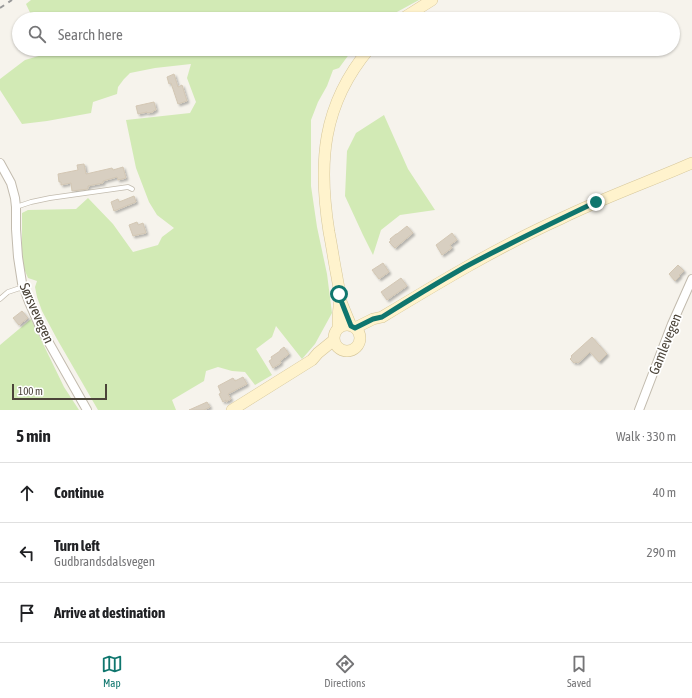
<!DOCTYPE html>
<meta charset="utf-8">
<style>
:root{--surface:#fff;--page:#f2f2f2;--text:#202124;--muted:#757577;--line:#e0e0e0;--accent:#0f766e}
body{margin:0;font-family:"Asap Condensed",sans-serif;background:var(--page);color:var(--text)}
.scale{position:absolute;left:12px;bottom:10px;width:95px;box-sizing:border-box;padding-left:4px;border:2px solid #4b4439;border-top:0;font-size:11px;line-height:14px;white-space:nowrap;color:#4b4439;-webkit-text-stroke:3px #fff;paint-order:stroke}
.stop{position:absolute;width:12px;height:12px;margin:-9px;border:3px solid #0f766e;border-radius:50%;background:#fff}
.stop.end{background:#0f766e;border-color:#fff;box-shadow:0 1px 4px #0008}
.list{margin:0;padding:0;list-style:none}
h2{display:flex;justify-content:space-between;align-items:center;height:52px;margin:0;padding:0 16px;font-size:17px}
h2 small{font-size:13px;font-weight:400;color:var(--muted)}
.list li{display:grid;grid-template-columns:26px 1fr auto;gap:12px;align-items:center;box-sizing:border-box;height:60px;padding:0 16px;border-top:1px solid var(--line)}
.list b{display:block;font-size:15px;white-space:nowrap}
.list p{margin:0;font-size:13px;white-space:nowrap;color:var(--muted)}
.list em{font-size:13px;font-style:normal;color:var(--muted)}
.icon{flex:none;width:22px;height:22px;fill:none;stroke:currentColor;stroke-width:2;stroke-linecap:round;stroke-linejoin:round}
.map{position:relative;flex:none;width:692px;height:410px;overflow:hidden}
.search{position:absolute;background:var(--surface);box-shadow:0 1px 3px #0004;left:12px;right:12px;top:12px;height:44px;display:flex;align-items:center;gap:10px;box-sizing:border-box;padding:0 14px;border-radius:22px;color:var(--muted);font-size:15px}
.sheet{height:232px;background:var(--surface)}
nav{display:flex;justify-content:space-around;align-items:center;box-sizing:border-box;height:56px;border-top:1px solid var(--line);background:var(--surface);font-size:11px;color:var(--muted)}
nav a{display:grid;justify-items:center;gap:2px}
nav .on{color:var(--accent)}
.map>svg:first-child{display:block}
</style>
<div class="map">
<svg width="692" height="410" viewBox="0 0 692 410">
<defs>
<filter id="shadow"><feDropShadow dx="2" dy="2" stdDeviation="1" flood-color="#0004"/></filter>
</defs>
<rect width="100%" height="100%" fill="#f6f3ec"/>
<path fill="#d2eab5" d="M31,0h388l-35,19h-351l-7,-15z
M48,49h305l-14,19 -6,2 -6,16 -9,16 -7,18v66l6,41 10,47 5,39 -17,31 -13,15 -26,-33 -4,11 -16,12 16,26 -17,10 -10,-13 -13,-1 -14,-4 -12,4 -2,10 -32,19 4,10h-78l-41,-71 -15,-28 -5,-14 -2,-10 2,-6 -9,-3 -6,-14v-51l6,-3 48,-1 12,-11 25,26 20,28 25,-7 4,-8 12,-9 -17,-13 -8,-13 -13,-34 -10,-48 64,-7 6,-11 -9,-24 4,-14 -36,4 -25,5 -6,6 -6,8 -1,7 -24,8 -2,11 -44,8 -25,3 -22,-34v-11l25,-19 24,-7z
M384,115l24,54 27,41 -35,5 -19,15 -8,25 -10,-20 -18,-39 2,-45 9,-18z
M31,319l33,68 15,23h-79v-65z"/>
<path fill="#d8cfc1" stroke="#d3c7b4" filter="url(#shadow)" d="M174,74l4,13 4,-2 5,16 -9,3 -7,-21 -2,1 -2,-7z
M154,102l2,8 -3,1v1l-6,1v-1l-9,2 -2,-8z
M84,164l2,10 26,-6 1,2 10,-3 3,11 -8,2 -1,-3 -14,4v2l-15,3v3l-16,2 -1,-8 -10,2v-3h-2l-1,-8 20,-4 -1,-5z
M134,196l2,6 -22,9 -3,-9 7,-3 1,3z
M137,222l1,3 5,-2 3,10 -13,3 -4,-11z
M407,226l6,7 -18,15 -6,-6 2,-1 -1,-2 6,-5h1z
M452,233l5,7 -7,5 2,3 -10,7 -6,-10z
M383,263l6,9 -10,7 -7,-9z
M678,265l6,6 -5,4 1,1 -5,5 -6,-7z
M401,278l6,8 -20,14 -6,-8z
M22,311l6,7 -9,7 -6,-7z
M592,337l15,17 -8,8 -9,-10 -12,11 -2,-1 -2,1 -4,-4 2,-2 -1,-1z
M284,347l5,7 -9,7 1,2 -8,5 -4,-7 3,-2 -1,-2 9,-6v-1z
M243,377l4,7 -19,10 3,5 -5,3v-2l-3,2 -4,-8 2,-1 -3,-7 15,-8 2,3z
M207,402l3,5 -6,3h-15z"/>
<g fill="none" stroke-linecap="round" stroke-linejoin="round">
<defs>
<path id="lane" d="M16,207l15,-5 19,-4 78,-11 4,2
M0,299l8,-7 15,-5"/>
<path id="street" d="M0,163l11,20 4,15 1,9v22l2,28 4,26 7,19 11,25 47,83
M639,410l33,-86 20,-45"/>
<path id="secondary" d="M402,19l30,-19
M340,299l11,27
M334 338a13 13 0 1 1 26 0a13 13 0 1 1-26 0Z
M338,328c0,-7 0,-14 1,-21 0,-3 1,-6 1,-9 0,-7 -2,-14 -3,-21 -3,-15 -5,-30 -8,-45 -11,-69 -7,-127 40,-183
M355,328l18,-9 9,-2c58,-35 116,-70 178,-98 43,-21 88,-37 132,-56
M232,410l80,-50 6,-7 16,-13"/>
</defs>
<use href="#lane" stroke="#c2bbae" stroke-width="5.5"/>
<use href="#street" stroke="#c2bbae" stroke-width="10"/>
<use href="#secondary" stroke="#d6c79b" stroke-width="12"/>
<use href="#lane" stroke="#fff" stroke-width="4"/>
<use href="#street" stroke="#fff" stroke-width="8"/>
<use href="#secondary" stroke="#fff3cd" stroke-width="11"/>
<path stroke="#9a9a9a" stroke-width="2" stroke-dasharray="5 5" stroke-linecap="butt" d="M0,8l12,-8"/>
</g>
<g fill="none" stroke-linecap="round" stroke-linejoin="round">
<path stroke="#0f766e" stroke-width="5" d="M339,294l1,4 11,28 4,2 18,-9 9,-2c27,-17 55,-34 83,-50 43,-23 87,-44 131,-65"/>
</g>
<g text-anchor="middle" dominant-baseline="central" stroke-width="3.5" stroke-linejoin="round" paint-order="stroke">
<g font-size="14" fill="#4b4439" stroke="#fff">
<text transform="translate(37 313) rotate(66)">Sørsvevegen</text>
<text transform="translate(665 344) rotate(-68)">Gamlevegen</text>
</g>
</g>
</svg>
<div class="scale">100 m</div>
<div class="stop" style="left:339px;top:294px"></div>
<div class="stop end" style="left:596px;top:202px"></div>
<div class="search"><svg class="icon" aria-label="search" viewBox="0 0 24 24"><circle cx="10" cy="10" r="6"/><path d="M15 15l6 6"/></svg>Search here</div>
</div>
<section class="sheet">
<h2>5 min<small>Walk · 330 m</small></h2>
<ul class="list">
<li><svg class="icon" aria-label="ahead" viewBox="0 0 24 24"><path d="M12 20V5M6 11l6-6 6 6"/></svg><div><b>Continue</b></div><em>40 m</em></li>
<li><svg class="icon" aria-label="left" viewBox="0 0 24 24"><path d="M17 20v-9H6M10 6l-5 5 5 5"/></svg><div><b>Turn left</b><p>Gudbrandsdalsvegen</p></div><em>290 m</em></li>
<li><svg class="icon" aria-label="arrive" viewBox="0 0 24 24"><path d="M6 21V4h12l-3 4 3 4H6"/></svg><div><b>Arrive at destination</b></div></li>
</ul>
</section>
<nav>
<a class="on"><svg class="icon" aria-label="map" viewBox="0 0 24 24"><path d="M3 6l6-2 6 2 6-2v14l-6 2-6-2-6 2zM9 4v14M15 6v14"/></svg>Map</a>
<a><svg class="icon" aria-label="directions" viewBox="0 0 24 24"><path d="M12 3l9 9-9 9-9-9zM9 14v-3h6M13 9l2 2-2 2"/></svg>Directions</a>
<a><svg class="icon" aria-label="saved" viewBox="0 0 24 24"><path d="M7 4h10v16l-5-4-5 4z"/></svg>Saved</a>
</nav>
